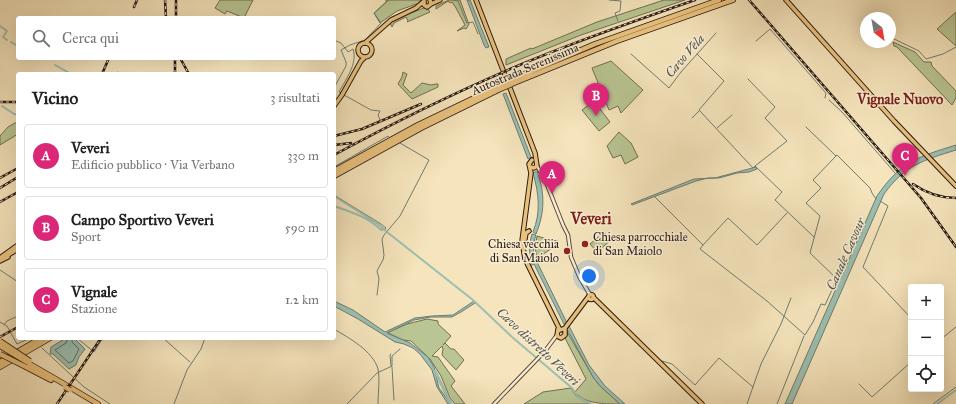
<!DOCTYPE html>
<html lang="it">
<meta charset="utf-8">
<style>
:root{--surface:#fff;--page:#f6f6f6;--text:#202124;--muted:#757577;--line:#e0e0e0;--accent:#db2777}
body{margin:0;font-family:"IM FELL Great Primer",serif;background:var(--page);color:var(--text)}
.controls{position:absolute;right:12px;bottom:12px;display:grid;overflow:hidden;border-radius:4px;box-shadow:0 4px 16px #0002}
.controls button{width:36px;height:36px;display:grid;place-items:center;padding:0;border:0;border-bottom:1px solid var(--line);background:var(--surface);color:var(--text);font:20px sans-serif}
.compass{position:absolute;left:860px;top:12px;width:36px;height:36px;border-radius:50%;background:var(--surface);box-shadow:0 4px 16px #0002;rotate:149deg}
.you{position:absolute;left:589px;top:276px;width:14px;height:14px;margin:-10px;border:3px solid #fff;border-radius:50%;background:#1a73e8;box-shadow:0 0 0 6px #1a73e833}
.badge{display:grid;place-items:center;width:26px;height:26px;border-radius:50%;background:var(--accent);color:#fff;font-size:13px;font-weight:700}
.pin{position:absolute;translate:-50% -33px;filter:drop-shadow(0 1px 2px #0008)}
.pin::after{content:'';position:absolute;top:21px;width:14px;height:12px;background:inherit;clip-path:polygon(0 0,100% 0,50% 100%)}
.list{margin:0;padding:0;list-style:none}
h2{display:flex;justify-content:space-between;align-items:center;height:52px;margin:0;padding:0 16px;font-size:17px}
h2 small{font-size:13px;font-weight:400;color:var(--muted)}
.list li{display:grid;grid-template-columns:26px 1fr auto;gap:12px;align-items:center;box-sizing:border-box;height:64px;margin:0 8px 8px;padding:0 8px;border:1px solid var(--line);border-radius:4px}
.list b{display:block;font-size:15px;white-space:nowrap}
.list p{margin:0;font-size:13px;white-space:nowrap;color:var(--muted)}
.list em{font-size:13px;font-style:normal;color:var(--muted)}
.icon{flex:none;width:22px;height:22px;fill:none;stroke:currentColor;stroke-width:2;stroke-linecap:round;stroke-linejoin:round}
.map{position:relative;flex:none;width:956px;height:404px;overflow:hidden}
.search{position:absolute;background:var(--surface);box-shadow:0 4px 16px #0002;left:16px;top:16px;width:320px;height:44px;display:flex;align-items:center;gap:10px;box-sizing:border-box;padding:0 14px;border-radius:4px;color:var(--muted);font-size:15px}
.panel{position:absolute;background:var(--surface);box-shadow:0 4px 16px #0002;left:16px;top:72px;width:320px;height:268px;border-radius:4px}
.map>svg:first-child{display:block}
</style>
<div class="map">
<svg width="956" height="404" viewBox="0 0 956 404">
<rect width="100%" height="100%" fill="#f5e4bc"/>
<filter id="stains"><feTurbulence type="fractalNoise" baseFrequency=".005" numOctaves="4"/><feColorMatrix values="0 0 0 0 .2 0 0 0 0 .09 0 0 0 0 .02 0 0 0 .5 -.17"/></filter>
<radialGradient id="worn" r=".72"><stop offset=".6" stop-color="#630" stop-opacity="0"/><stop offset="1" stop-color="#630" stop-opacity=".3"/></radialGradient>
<path fill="#b9c593" stroke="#706f52" d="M220,0h33l-9,18 -17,-7 -2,3 -10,-6z
M386,0h35l-2,3 -22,8 -17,12 -6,-10 12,-11z
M449,0h11l8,22 1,2 -3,5 -2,-1 -7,3 8,-6 -9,-17 -4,-6 -2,1 -2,-2 -12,8v-3z
M664,0h21l-104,35 -75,30v-6l25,-11 1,1 65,-27z
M424,8l4,1 2,3 -23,10 1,-1 -2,-4 -12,6 -2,4 -2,-4 10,-6z
M956,12v34l-19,-17z
M893,42l22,10 9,10h7l1,4 24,25v7l-4,7 -55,-58 -3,-1z
M611,61l32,29 -22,23 -3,-7 -9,4 -17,-42z
M403,72l4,2 -4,11 8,8 11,-10 9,2 5,-1h2v3l-26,12 -14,-15 4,-7z
M594,101l16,21 -11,9 -17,-21z
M15,123h3v11l-18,11v-9l8,-9z
M619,132l12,11 7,14 -13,7 -4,-9 -8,3 -6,-12z
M604,232l7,8 -14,12 -7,-8z
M537,236l13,4 8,1v3l-16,11 -5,2 -2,-9z
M427,319l11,2v3l13,12 -8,9 2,-2 6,6h3l10,11 -8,10 -14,-15 1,-6 -1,-3 -10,10 6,1 17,24 -4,5 14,18h-10l-5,-6 -9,-22 -11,-17 -19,-18 -8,-1 -15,-7 1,-1 18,-8z
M566,330l27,47 7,9 20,18c-15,0 -36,0 -45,-12l11,-13 -21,-41 2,-2z
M571,388l6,9 13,7h-66l19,-12z"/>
<path fill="#9cbfb1" stroke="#6e7d71" d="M467,0h3l19,47 -3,1 -2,-3z
M506,93l25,64 -3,2 -25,-65z
M956,145v5c-32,10 -51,15 -72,44l-92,210h-7l92,-208c24,-35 41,-39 79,-51z
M756,167l1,2 -8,3 -12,1 -18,5h-11l-12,3 -64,24 -1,-1 63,-25 21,-1z
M537,171c8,22 8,41 -1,63l-3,-2c8,-20 6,-38 0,-59z
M532,234l4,1c-3,9 -4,16 0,26l3,-2 1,1 -3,2 30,61 -2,3 -31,-62 -4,2v-2l3,-2c-5,-11 -4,-17 -1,-28z
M334,301l19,9 32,22 30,-14 17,-2 21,-1 21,-14 1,2 -14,9 -9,5h-21l-17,3 -27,13 23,10 18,14 6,10 5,21 12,16h-3l-11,-17 -5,-17 -12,-16 -7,-6 -9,-4 -9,-2 -37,-23 -24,-13z
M569,326l20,39 16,21 20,18h-5l-20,-18 -7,-9 -26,-48z
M66,338h8l11,11 -6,8 -3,8 -7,4 -16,-15h-3l1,-7z"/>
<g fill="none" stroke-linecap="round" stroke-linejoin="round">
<path stroke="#626c62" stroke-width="1" d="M68,338l-2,5 -11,7 14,13 4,-2 6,-12 -7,-7v-4"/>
<path stroke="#6e7d71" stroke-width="1" d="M453,0l5,1 9,22 6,-1 5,12
M609,0l12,1 -1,10 -5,2 3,8
M890,37l29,14 7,8 17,-5 13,-7
M334,40l7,3 7,9 5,-3c5,14 -7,30 -14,43l2,1
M756,41l14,-12 55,63 1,1 -1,5
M631,54l38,34 12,-16 35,-39
M697,54l27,27 -25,29 54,58 2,-2
M748,79l27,28 -10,11 22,23 -32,25 27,26 -7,8 39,37
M334,88l12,-22v-4l-5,-12 9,-5 15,-5 16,-17 -7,-10 15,-13
M344,95l27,15 9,1 -2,4 2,5
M829,100l13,12 53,61
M692,118l7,-7
M806,127l30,29 1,-1 33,33 2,5 4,6
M717,128l15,-13
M334,167l54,-31 1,1
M334,195l47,29 5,4 -2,2
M655,197l48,48 25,-27 29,27 30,-32
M880,201l8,5 -25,61 48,51
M703,245l-3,4 67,52 38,34 8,-13 8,-18 4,1 12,-26 -27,-26 10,-37 -14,-13 15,-15 -8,-8 23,-24
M0,270l18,12
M377,295l2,-16 -2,-8 2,-4 4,-7 1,-5 -2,-16 2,-4 16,-19 29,-56 -29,-17
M0,322l7,4 10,18 11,-5 5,1
M4,325l3,-4 11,-5
M334,329c15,9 39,22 44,40 2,9 0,25 0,35
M77,338l17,14 9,-14
M163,338l27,24
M941,339l15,-12
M42,348l42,39 26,17
M662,361l10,3 23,21 24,-27 34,29
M391,366l-1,-11 1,-1
M392,367l2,33
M859,384l13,13 39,-35
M174,404l13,-34 14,-21 4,-11
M347,404l30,-31 15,-7v-10l8,-7
M747,404l14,-40 20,-40 10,-26
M777,404l27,-68
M933,404l23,-17"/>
<path stroke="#9cbfb1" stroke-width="2" d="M0,26l7,5 -4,6 4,3
M11,42l7,4
M55,65l16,9
M2,106l12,8 4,1
M334,196l44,28 8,7
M334,206c17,6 34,11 47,24l2,-1
M387,232l86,68
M474,301l38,36 60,51 6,9 13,7
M937,404l19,-14"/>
<path stroke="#9cbfb1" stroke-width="3" d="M435,371l16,33"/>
<defs>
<path id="minor" d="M537,166l9,16 17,43 5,10 3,22 8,19 11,19
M494,404l51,-53 12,-16"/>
<path id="major" d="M424,0v5l3,2 4,-3 -1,-4
M476,0l59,153 2,13 -3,2 -3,-1
M786,0l108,121 62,65
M431,4l9,-4
M365,43l26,-23 25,-12 7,-6
M358 50a7 7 0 1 1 14 0a7 7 0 1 1-14 0Z
M334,106l8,-11 19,-34 4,-4
M532,160l-3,4 2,9 -9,68 3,18 35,71
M525,239l1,-6 3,-2
M5,257l13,-8
M0,258l18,-13
M0,261l8,-4
M588.5 297a2.5 2.5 0 1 1 5 0a2.5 2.5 0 1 1-5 0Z
M593,297l109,107
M558,329l-1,7 4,2 4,-3v-7
M558,331l7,-3 24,-32"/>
<path id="highway" d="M513,79l82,-35 124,-44
M514,83l103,-42 116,-41
M334,171l84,-46 77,-37
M334,176l87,-48 75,-37
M0,362l41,-24
M28,363l38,22
M0,367l50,-29
M26,367l25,13
M71,388l27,16"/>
</defs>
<use href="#minor" stroke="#5b4c3c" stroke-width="4.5"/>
<use href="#major" stroke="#281912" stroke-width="5.5"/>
<use href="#highway" stroke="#281912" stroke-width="6"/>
<use href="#minor" stroke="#f8edd3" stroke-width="2.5"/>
<use href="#major" stroke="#eac27e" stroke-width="3.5"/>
<use href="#highway" stroke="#eac27e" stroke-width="4.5"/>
<defs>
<path id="rail" d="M165,0l1,18
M749,0l172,198 35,49
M134,7l3,-7
M176,18v-18
M175,58v16
M180,58l9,16
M102,74l7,-16
M118,74v-1
M0,102h18
M334,136l28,-7 59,-25
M334,145l17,-2
M334,155c61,-33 124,-64 188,-91 57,-24 115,-44 173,-64
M0,178l18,-10
M913,184c13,9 27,14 43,14
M0,188l18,-11
M0,202l18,-10
M0,337l18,-10
M57,404l44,-66"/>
</defs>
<use href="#rail" stroke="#281912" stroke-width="2.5"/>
<use href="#rail" stroke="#f8edd3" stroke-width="1" stroke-dasharray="3" stroke-linecap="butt"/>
<defs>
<path id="highway-bridge" d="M495,88l18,-9
M496,91l18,-8
M0,341l30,20
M0,346l27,16
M0,354l26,13
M65,387l5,3"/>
</defs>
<use href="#highway-bridge" stroke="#281912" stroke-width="6" stroke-linecap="butt"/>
<use href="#highway-bridge" stroke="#eac27e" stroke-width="4.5"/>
</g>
<g fill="#8f2418" stroke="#f8edd3" stroke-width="1.5">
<circle cx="585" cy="244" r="4"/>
<circle cx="567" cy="251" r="4"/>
</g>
<g text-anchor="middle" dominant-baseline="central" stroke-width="3" stroke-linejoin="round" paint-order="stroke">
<g font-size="12" fill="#281912" stroke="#f8edd3">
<text transform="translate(525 69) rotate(-23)">Autostrada Serenissima</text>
</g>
<g font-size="12" fill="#281912" stroke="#f8edd3" text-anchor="start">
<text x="593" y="237">Chiesa parrocchiale<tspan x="593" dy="14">di San Maiolo</tspan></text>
<text x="559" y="244" text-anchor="end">Chiesa vecchia<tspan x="559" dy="14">di San Maiolo</tspan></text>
</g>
<g font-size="13" font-style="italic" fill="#51534a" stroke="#f8edd3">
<text transform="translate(685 56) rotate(-49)">Cavo Vela</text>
<text transform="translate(846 254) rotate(-66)">Canale Cavour</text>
<text transform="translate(538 347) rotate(43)">Cavo distretto Veveri</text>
</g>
<g font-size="14" font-weight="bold" fill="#7a1f14" stroke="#f8edd3">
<text x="900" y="99">Vignale Nuovo</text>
</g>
<g font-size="16" font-weight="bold" fill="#7a1f14" stroke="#f8edd3">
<text x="591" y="218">Veveri</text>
</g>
</g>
<rect width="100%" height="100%" filter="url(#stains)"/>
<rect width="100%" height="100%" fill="url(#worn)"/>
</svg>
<div class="controls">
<button>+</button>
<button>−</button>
<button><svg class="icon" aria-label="locate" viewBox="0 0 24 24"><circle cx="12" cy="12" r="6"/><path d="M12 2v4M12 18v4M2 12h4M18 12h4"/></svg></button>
</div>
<svg class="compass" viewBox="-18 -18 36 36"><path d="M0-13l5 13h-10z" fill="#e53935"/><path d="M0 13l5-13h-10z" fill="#757577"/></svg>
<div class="you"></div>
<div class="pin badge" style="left:552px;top:194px">A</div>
<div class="pin badge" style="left:596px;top:116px">B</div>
<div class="pin badge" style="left:905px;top:176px">C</div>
<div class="search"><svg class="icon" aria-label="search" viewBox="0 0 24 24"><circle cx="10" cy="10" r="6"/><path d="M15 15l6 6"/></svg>Cerca qui</div>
<section class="panel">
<h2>Vicino<small>3 risultati</small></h2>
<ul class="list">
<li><span class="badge">A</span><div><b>Veveri</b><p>Edificio pubblico · Via Verbano</p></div><em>330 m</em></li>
<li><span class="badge">B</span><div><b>Campo Sportivo Veveri</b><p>Sport</p></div><em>590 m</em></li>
<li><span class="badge">C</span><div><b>Vignale</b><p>Stazione</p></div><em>1.2 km</em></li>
</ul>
</section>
</div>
